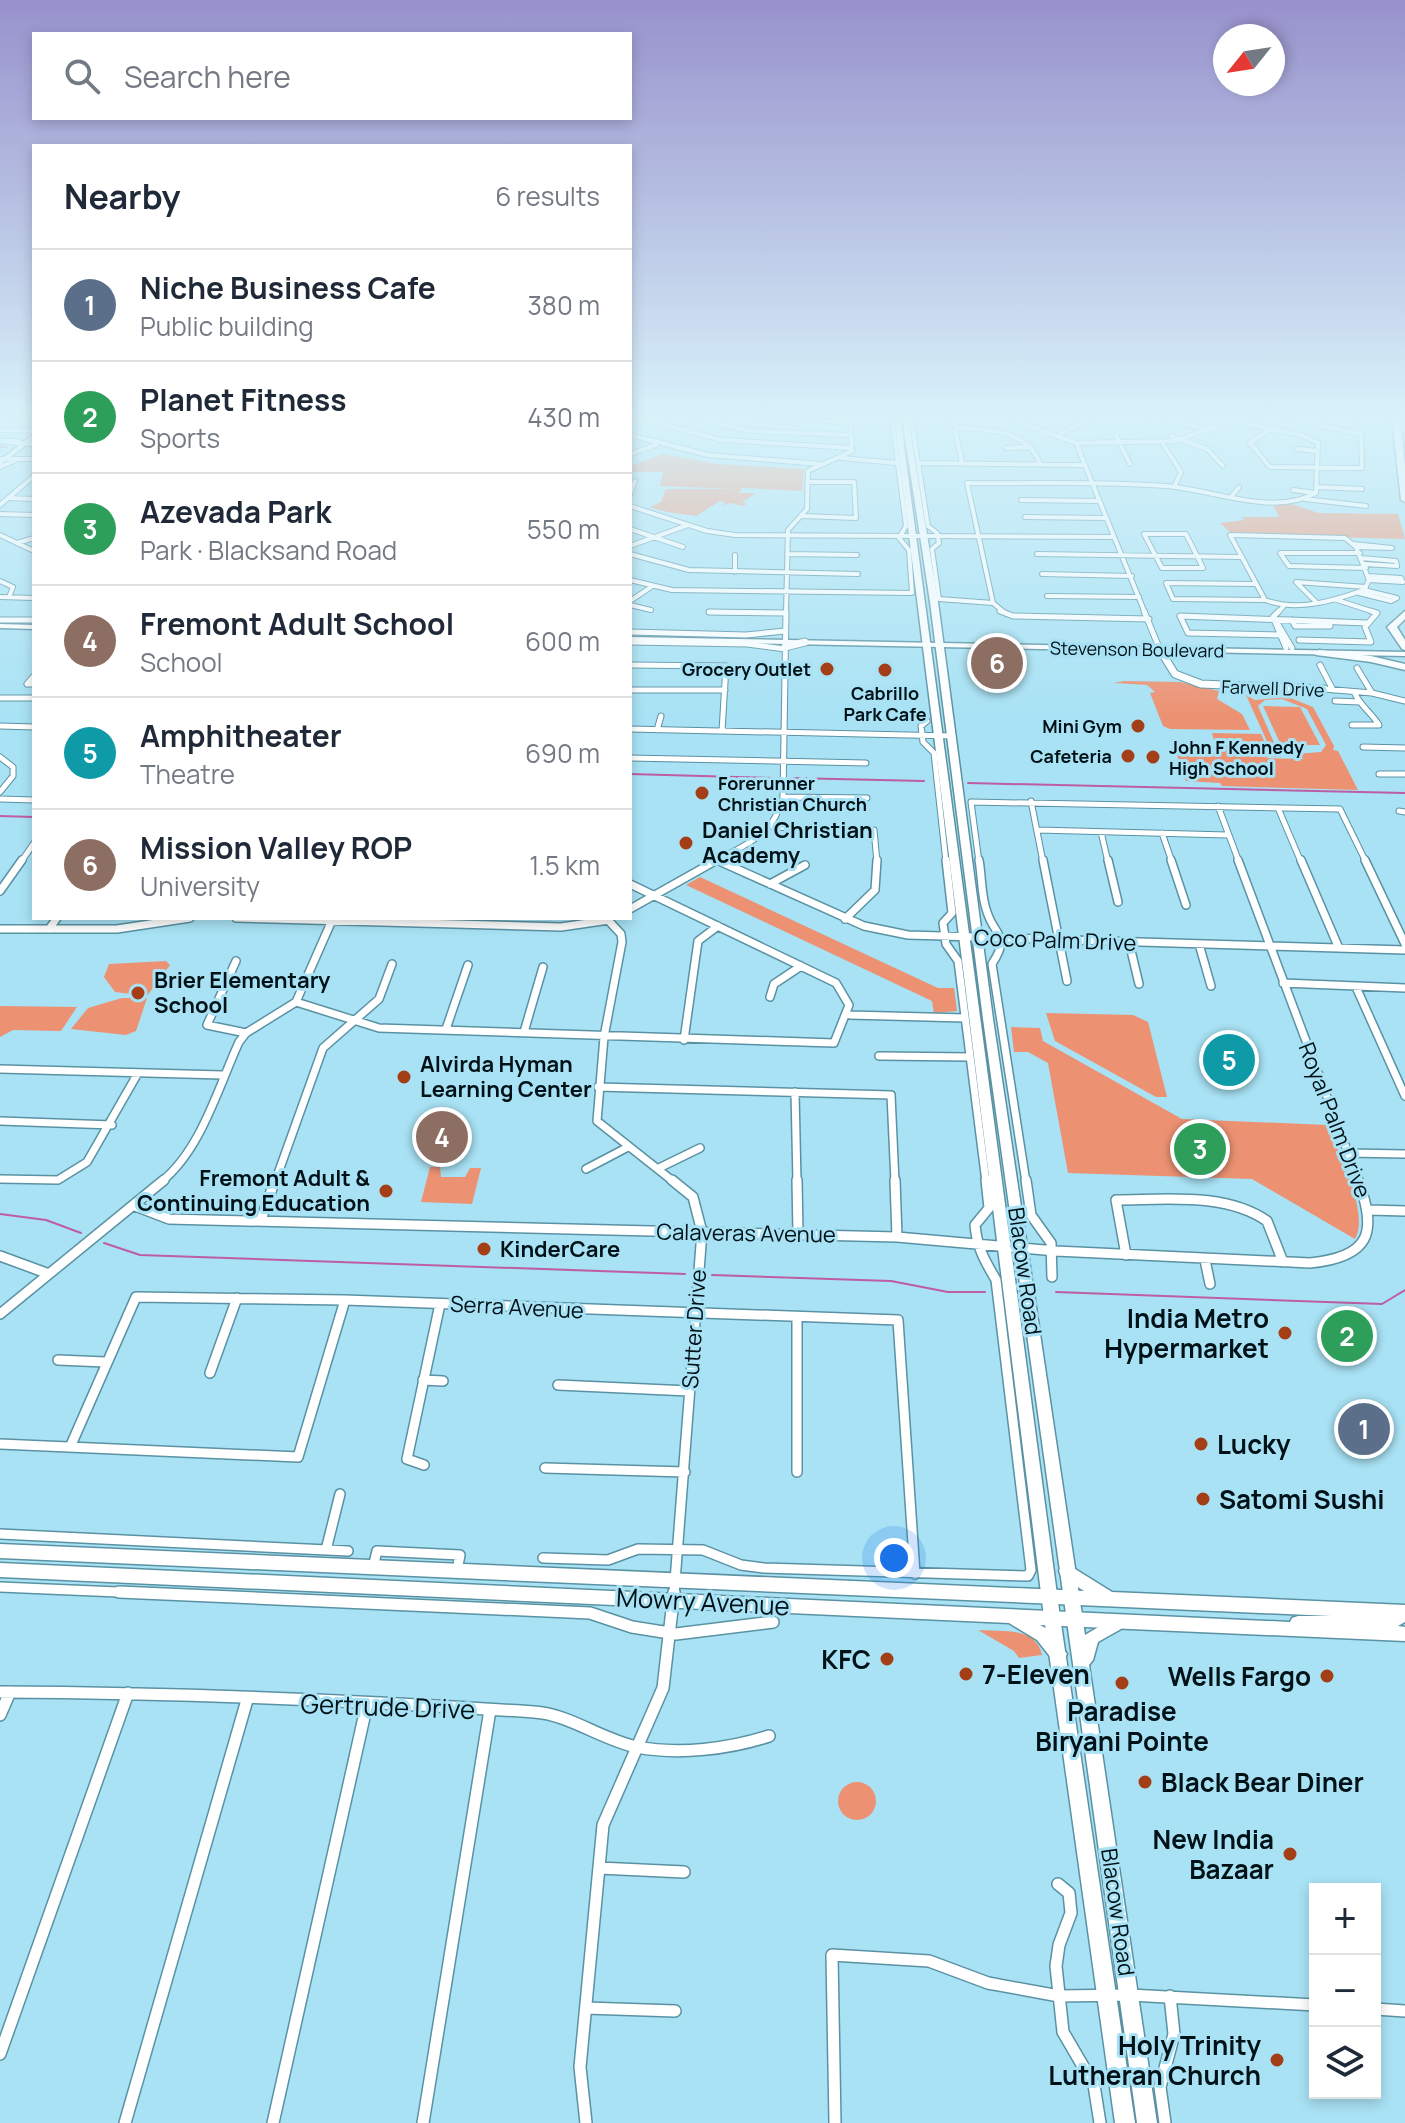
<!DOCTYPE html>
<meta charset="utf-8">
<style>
:root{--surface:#fff;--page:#f6f6f7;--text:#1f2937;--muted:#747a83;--line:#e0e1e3;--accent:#a43e17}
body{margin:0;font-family:Manrope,sans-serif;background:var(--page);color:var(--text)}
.controls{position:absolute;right:24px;bottom:24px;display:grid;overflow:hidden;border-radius:0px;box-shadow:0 4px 12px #0003}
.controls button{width:72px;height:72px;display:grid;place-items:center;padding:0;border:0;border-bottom:2px solid var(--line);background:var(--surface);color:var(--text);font:40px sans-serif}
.compass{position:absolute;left:1213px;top:24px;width:72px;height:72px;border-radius:50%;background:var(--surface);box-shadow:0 4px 12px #0003;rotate:240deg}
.you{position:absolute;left:894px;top:1558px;width:28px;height:28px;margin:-20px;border:6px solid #fff;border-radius:50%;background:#1a73e8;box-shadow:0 0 0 12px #1a73e833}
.badge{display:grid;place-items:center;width:52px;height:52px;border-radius:50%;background:var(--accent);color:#fff;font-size:26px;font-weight:700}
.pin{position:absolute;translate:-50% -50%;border:4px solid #fff;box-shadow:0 2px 8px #0006}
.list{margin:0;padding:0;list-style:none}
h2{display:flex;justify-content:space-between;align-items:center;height:104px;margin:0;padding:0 32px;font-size:34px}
h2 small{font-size:26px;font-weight:400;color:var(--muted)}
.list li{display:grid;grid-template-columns:52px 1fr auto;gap:24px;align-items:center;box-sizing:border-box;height:112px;padding:0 32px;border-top:2px solid var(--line)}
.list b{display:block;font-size:30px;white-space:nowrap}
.list p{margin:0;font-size:26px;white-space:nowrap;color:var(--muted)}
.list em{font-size:26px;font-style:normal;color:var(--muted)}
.icon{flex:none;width:44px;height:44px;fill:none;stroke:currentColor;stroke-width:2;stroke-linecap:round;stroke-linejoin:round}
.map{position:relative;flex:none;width:1405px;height:2123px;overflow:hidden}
.search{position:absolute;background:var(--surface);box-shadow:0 4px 12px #0003;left:32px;top:32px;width:600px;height:88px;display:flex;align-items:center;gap:20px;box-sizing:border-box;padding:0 28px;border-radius:0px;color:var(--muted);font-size:30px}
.panel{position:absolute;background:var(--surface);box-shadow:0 4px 12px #0003;left:32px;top:144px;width:600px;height:776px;border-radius:0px}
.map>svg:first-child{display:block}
</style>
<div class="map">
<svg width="1405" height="2123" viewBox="0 0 1405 2123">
<rect width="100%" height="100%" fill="#a8e2f4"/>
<path fill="#ec9273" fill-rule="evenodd" d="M663,454l54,10 87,5 -2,22 -60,-3 -3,5h17l-14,9 5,2 -4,2 -13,-3 -7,3 2,-3 -5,-2 -24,15c-15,-3 -28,-2 -46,-9l11,-5 5,-13h67l-73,-3 3,-14h-33v-6z
M1273,504h18l28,9 79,1 7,25 -153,-4 -22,-3 -10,-9 25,-3 -4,-3h38z
M1124,681l56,1 39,9 -2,8 25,15 8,16 -80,-1 -7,-3 -13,-33 5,-1 -8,-7 -33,-2z
M1246,695l9,5 33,-3 25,10 21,39 -1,4 5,1 20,39 -136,-4 -2,-3 -34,-2 -10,-29 41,1 -5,-20 49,1 10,22 -6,2 40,1 -25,-6 1,4h-7zM1282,699l25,10 19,36 -5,7 -25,2 -21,-9 -17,-39 7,-6z
M1263,706l37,1 20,38h-39z
M700,877l238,111h16l3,23 -23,2 -2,-12 -246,-116z
M166,961l4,4 -23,31 -32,-4 -11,-15 5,-13z
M122,998h25l-11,33 -10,4 -55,-6 17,-21z
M0,1006l77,1 -16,24 -48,-1 -13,7z
M1046,1013l87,2 15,7 19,75h-11l-101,-56z
M1011,1027l29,1 3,13 139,78 146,6c10,27 42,88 27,114l-103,-60 -184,-6 -20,-110 -20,-11h-14z
M430,1167h10l1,10h24l5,-9h11l-9,36 -51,-2z
M978,1630c23,2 58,-4 64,25l-23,3 -5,-7z
M838 1801a19 19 0 1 1 38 0a19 19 0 1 1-38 0Z"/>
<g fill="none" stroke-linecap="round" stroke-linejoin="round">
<path stroke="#be5da2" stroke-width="2" d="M0,447h6
M630,774l143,4
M791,778l133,3
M968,783l437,10
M0,816l34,1
M0,1214l46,6 35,13
M104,1243l36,12 545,19
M712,1275l179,6 57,11h37
M1056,1292l326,12 23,-14"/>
<defs>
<path id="minor-far4" d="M12,418l22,1
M693,418l56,13 102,4
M750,418l100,4
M892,418l14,108 -7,12
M911,418l17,108 9,7 2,10 -7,6 7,50 54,4
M953,418l9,45
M1006,418l70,25 69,170
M1157,418l56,12
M1352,418l7,2
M646,420l76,20 130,8
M630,424l25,-6
M1137,424l11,-6
M955,428c32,1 73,2 85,36
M1271,429l-21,14 20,24 92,1 -1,-34 -76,-16
M0,430l33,1
M1060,434l34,-16
M630,435l78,20 112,9
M1116,435l14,29
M1171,436l36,13 16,17
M1076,443l99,-2 58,-21
M1163,444l18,28 -7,15
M1006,448l25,-1
M1297,449l20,2
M630,454l26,-9
M841,458l56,5
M0,459h34
M918,463l166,2
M0,467l16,-7
M1318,487l44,2
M1293,490l23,3
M630,494l5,-13
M1231,497l8,-10
M9,498l25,1
M1305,499l61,7
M1021,500l78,1
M0,505l34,-29
M630,506l77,25 28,4 379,2
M0,514l34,1
M803,516l53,2 -2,-36h-47
M1025,517l81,1
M630,529l53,18
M1144,534h42l17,34h-41z
M0,535l34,16
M1230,535l115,3 11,9 13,33 -5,10c-31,11 -67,22 -99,10z
M17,543l17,-5
M1353,544l39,4 -36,-1
M630,546l58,-21
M1360,553h-80l9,13 77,2
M630,554l59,16 169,4
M787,554l70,1
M1037,554l203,3
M735,555v17
M1361,558l35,3 1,5 -33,-2
M1042,574l90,2
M1368,576l33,2 2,4 -34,-2
M630,580l42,10 240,3 -3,-43 -10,-12
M0,581l13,6 -4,10
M1255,584l-89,-1 7,16 92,1
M1359,593l32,8 6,-3 -33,-8
M1047,596l92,1
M0,597l34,1
M1337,600l40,13
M630,601l21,-14
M1316,602l-20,-20 70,5
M993,603l-26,-120c66,1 132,-2 198,3 47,3 107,31 151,7l2,-50 -17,-8 -69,-14
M993,603l12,10
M630,605l21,5
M709,612l71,1
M786,613l2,-83 19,-21 1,-38 44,-20 -2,-33
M1277,613l6,-6"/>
<path id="minor-far3" d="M1000,611l13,5 136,3
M1144,611l16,39
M709,612l77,1
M1273,617l6,-6
M1273,617l13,31
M1275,619l17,29
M0,620h34
M1292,620l3,6h35
M630,632l116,3 39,-4
M1279,635l-91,-2 -8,-17 187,7
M1299,640l72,2 -6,-15 12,-14 -6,-2
M630,642l117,2 38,5
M630,665l96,1 -4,65
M1320,665l13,25
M1357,668l15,25
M34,676l-7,8h7
M1324,689l48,4 33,8
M630,690h95
M0,698h34
M1335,701l25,1
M927,721l-6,5 2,16 11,11 12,109
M1352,725h27c-8,-13 -18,-18 -25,-33
M0,726l34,1
M630,729l323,7
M657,730l4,-14
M1363,747l42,1
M0,757l13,10v9l-13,16
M630,758l236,5
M1379,774h26
M783,797l84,1
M0,799l34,1
M1031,801l12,61
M1218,806l21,56
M1278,808l23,54
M1399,811l6,1
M773,827l101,3 3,32
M1038,830l189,5
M1101,832l7,30
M1162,833l10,29
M21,862l13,-19
M714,862c33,-19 59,-25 69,-65l3,-186
M979,862l-8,-60 369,7 26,53"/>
<path id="minor-far2" d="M946,860l6,53 -9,10 3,21 12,17 28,221
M979,860c3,16 2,37 8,52 8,25 24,23 5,52l34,218
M1043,860l24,121
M1108,860l10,42
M1171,860l15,45
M1238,860l121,322
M1301,860l37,86
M1365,860l40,84
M719,861l145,65 44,9 497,15
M770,884l35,-19
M0,891l22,-31
M630,909l87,-49
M236,918l325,9 48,-7
M845,919l30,-29 2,-30
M608,920l13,14 1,8 -18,95 -7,84 77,61
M0,929h117l73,-11
M49,929l8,-11
M1129,942l10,42
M1199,944l12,42
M236,961l-29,64 39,8
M1283,983l122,5
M1356,987l49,109
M770,997l4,-13 27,-18
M296,1002l83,26 455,15 15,-38 -13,-22 -206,-99
M850,1015l115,3
M446,1029l22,-64
M524,1032l19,-65
M684,1040l14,-99 20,-15
M879,1056l91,1
M0,1069l222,6
M598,1087l293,8 4,87
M795,1092l2,90
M0,1121l112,4
M1348,1153l57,1
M659,1168l41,-20
M586,1169l42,-22
M0,1179l58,1 29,-18 51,-89
M161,1182c40,-32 57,-94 78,-140l7,-9 50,-31 37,-84
M275,1182l48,-134 56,-49 13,-35"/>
<path id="minor-far1" d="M672,1180l21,17 9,35 -28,362
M797,1180l1,54
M895,1180l2,57
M1026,1180l5,35 20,28 1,34
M135,1206l34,13 728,18 159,14 254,12c60,-6 68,-30 48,-83
M1369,1210l36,1
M261,1220l14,-40
M1126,1255l-10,-55c49,0 109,-8 151,21l16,41
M0,1256l49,18
M1205,1260l5,24
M0,1314l164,-134
M797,1318v154
M58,1360l47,2
M210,1373l27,-75
M423,1380l20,1
M558,1385l131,6
M0,1444l298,13 47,-157
M71,1445l65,-148 209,3 553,20 17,254
M424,1465l-17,-6 33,-155
M545,1468l140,4
M0,1534l348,17
M326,1550l14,-56
M543,1558l65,2 30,-11 65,1 38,15 23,3 264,8 3,-6 -35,-290c-11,-19 -19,-32 -21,-55l14,-17 -3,-28
M373,1567l4,-16 83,4 -3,15
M0,1587l165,7"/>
<path id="minor" d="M119,1592l471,21 42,14 44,7 97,-12
M0,1692c178,1 356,8 534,20 35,2 68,28 103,35 42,8 92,2 132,-11
M0,1715l10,-23
M599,1868l85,4
M1058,1884l11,9 2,20 -12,32 -3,21 7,66 31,53 6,38
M586,2008l89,3
M1375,2009l30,2
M0,2054l128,-361
M125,2123l122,-423
M273,2123l94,-419
M423,2123l67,-413
M586,2123l-6,-56 23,-242 60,-137 11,-96
M835,2123l-3,-168 97,6 59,22 71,13 71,-1 185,10
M1165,2123l-5,-36 14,-53 -4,-38"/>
<path id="tertiary-far1" d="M0,441l19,1"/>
<path id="tertiary" d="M785,647l20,-5
M1160,650l15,24 26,10 123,5"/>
<path id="secondary" d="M902,418h6l30,184 55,417 92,616 30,-18 6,2 2,5 -2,5 -23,13 -5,18 -4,5 68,458h-20l-154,-1104 -53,-417z
M898,421l3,2 159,1194 75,506h-20l-71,-506 -149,-1194z
M16,442h18v4l-20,-1v-2z"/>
<path id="primary" d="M34,434v5l-34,26v-5z
M0,624l34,1v4l-34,-1z
M630,637l775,15v4l-775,-15z
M0,1544l1084,47 -23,-15 -2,-5 2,-5 6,-2 45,28 293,13v17l-7,4 7,1v14l-365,-16 9,5 18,24 -3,5 -6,2 -6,-2 -15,-19 -28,-17 -1009,-46v-14l1290,59 2,-4 6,-2h33l-1331,-58z"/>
<path id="motorway" d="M1392,418h8l5,47v37l-4,-2z
M1405,611v8l-8,8 8,13v10l-3,-1 -15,-22z
M1319,650l52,6 34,8v6l-34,-8 -55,-7 -2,-2z"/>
</defs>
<use href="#minor-far4" stroke="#5a92a3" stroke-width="6"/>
<use href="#minor-far3" stroke="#5a92a3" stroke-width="7"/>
<use href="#minor-far2" stroke="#5a92a3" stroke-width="10"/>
<use href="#minor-far1" stroke="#5a92a3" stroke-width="12"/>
<use href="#minor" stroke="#5a92a3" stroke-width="14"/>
<use href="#tertiary-far1" stroke="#5a92a3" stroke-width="7"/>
<use href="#tertiary" stroke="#5a92a3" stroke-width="9"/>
<use href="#secondary" stroke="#5a92a3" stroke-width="3"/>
<use href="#primary" stroke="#5a92a3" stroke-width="3"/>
<use href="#motorway" stroke="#5a92a3" stroke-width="3"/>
<use href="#minor-far4" stroke="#fff" stroke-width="4"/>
<use href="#minor-far3" stroke="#fff" stroke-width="5"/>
<use href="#minor-far2" stroke="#fff" stroke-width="7"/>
<use href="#minor-far1" stroke="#fff" stroke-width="9"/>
<use href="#minor" stroke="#fff" stroke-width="11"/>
<use href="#tertiary-far1" stroke="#fff" stroke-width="5"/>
<use href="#tertiary" stroke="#fff" stroke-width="7"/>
<use href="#secondary" fill="#fff" fill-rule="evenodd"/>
<use href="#primary" fill="#fff" fill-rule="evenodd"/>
<use href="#motorway" fill="#fff" fill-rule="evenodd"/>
</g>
<linearGradient id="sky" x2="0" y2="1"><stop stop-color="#9791cc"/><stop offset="0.58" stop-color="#d8f2fa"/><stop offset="1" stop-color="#d8f2fa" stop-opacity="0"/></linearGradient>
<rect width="1405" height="715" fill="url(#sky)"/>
<g fill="#a43e17" stroke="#a8e2f4" stroke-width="3">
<circle cx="827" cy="669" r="8"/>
<circle cx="885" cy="670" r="8"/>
<circle cx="1138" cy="726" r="8"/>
<circle cx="1128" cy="756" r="8"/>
<circle cx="1153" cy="757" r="8"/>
<circle cx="702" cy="793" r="8"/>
<circle cx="686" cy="843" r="8"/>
<circle cx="138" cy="993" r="8"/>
<circle cx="404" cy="1077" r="8"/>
<circle cx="386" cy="1191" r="8"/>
<circle cx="484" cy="1249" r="8"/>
<circle cx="1285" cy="1333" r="8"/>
<circle cx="1201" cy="1444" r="8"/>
<circle cx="1203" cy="1499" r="8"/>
<circle cx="887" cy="1659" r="8"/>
<circle cx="966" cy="1674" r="8"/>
<circle cx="1327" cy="1676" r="8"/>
<circle cx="1122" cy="1683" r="8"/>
<circle cx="1145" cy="1782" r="8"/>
<circle cx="1290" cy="1854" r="8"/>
<circle cx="1277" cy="2060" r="8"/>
</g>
<g text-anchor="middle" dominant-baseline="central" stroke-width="6" stroke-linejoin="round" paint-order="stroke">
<g font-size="18" fill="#001218" stroke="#a8e2f4">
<text transform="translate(1137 649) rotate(1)">Stevenson Boulevard</text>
<text transform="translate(1273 688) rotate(2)">Farwell Drive</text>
</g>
<g font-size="18" font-weight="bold" fill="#001218" stroke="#a8e2f4" text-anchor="end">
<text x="811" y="669">Grocery Outlet</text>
<text x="885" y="693" text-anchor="middle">Cabrillo<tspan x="885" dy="21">Park Cafe</tspan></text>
<text x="1122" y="726">Mini Gym</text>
<text x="1169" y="747" text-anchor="start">John F Kennedy<tspan x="1169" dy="21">High School</tspan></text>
<text x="1112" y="756">Cafeteria</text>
<text x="718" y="783" text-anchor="start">Forerunner<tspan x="718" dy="21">Christian Church</tspan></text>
</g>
<g font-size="22" font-weight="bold" fill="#001218" stroke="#a8e2f4" text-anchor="start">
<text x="702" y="830">Daniel Christian<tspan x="702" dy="25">Academy</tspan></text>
<text x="154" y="980">Brier Elementary<tspan x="154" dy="25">School</tspan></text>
<text x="420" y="1064">Alvirda Hyman<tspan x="420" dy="25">Learning Center</tspan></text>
<text x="370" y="1178" text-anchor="end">Fremont Adult &amp;<tspan x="370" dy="25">Continuing Education</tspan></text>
<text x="500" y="1249">KinderCare</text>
</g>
<g font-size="22" fill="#001218" stroke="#a8e2f4">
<text transform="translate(1055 940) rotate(2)">Coco Palm Drive</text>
<text transform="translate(1335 1120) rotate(69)">Royal Palm Drive</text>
<text transform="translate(746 1233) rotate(1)">Calaveras Avenue</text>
<text transform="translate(1025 1271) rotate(82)">Blacow Road</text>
<text transform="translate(517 1307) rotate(3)">Serra Avenue</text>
<text transform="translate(694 1329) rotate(-86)">Sutter Drive</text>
<text transform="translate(1118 1912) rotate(82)">Blacow Road</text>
</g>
<g font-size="26" font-weight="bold" fill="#001218" stroke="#a8e2f4" text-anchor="end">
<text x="1269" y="1318">India Metro<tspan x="1269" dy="30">Hypermarket</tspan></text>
<text x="1217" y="1444" text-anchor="start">Lucky</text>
<text x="1219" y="1499" text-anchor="start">Satomi Sushi</text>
<text x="871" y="1659">KFC</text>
<text x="982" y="1674" text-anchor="start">7-Eleven</text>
<text x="1311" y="1676">Wells Fargo</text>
<text x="1122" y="1711" text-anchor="middle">Paradise<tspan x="1122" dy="30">Biryani Pointe</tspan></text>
<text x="1161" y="1782" text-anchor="start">Black Bear Diner</text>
<text x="1274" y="1839">New India<tspan x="1274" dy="30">Bazaar</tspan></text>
<text x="1261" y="2045">Holy Trinity<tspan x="1261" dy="30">Lutheran Church</tspan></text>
</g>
<g font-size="26" fill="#001218" stroke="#a8e2f4">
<text transform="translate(703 1601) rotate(3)">Mowry Avenue</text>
<text transform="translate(388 1706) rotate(2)">Gertrude Drive</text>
</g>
</g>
</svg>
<div class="controls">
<button>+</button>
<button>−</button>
<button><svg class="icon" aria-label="layers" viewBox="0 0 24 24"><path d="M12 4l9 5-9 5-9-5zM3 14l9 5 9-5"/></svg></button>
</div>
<svg class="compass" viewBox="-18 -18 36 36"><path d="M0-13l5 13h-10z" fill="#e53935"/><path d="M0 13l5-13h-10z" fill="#747a83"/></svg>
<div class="you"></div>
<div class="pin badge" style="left:1364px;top:1429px;background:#5c6f8a">1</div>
<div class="pin badge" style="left:1347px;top:1336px;background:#2e9e5b">2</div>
<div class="pin badge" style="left:1200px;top:1149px;background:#2e9e5b">3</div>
<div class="pin badge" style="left:442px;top:1137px;background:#8d6e63">4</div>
<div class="pin badge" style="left:1229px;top:1060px;background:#0f9aa8">5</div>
<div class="pin badge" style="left:997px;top:663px;background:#8d6e63">6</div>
<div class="search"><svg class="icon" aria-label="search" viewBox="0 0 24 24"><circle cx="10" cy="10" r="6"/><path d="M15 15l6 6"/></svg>Search here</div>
<section class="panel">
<h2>Nearby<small>6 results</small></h2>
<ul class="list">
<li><span class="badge" style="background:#5c6f8a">1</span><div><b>Niche Business Cafe</b><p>Public building</p></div><em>380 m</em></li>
<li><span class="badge" style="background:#2e9e5b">2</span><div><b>Planet Fitness</b><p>Sports</p></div><em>430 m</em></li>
<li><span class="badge" style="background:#2e9e5b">3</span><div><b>Azevada Park</b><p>Park · Blacksand Road</p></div><em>550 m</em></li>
<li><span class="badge" style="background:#8d6e63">4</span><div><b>Fremont Adult School</b><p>School</p></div><em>600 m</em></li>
<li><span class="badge" style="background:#0f9aa8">5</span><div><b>Amphitheater</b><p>Theatre</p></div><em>690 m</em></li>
<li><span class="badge" style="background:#8d6e63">6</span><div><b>Mission Valley ROP</b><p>University</p></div><em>1.5 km</em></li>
</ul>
</section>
</div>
